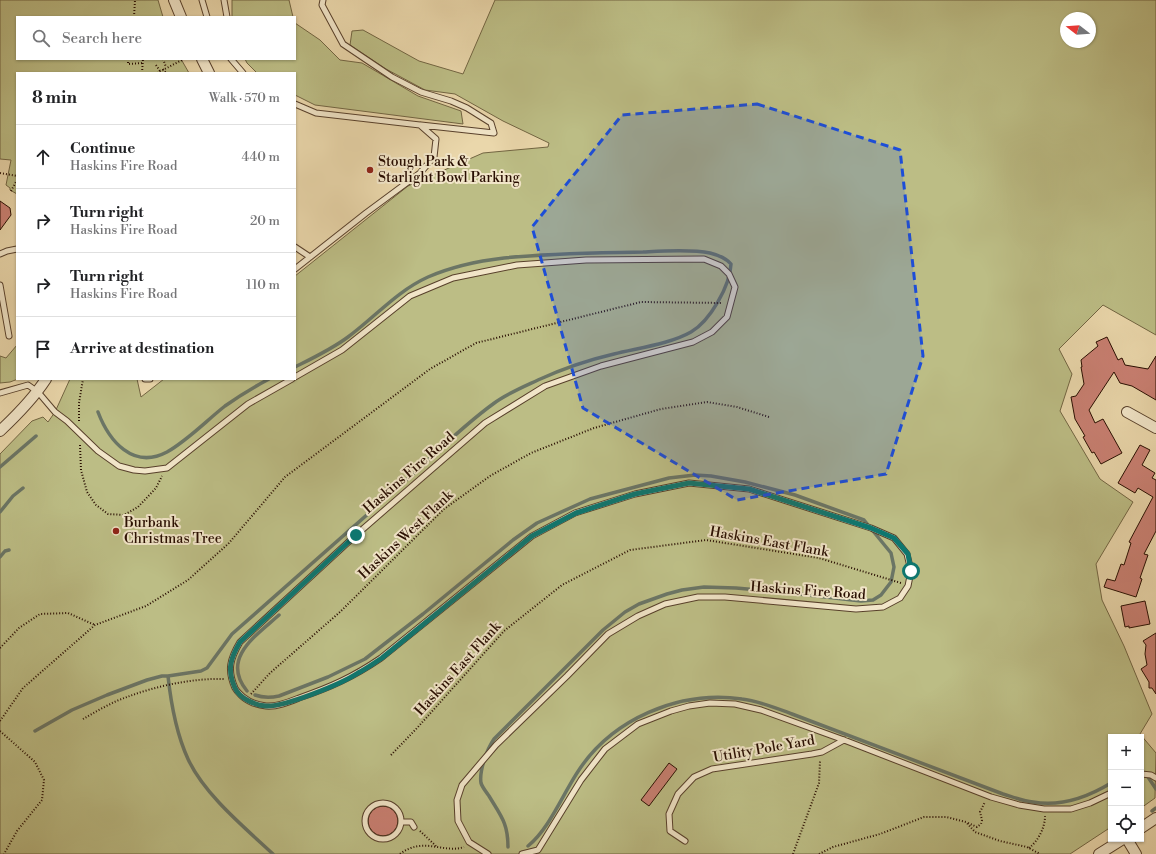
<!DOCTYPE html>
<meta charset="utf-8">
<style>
:root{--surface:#fff;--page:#f2f2f2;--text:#202124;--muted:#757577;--line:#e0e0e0}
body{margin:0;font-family:"Libre Bodoni",serif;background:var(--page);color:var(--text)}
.controls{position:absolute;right:12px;bottom:12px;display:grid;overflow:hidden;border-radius:0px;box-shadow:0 1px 3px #0004}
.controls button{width:36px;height:36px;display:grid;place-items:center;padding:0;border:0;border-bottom:1px solid var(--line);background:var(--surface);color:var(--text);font:20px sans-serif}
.compass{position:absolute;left:1060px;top:12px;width:36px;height:36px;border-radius:50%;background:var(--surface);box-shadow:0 1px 3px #0004;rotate:287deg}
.stop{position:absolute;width:12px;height:12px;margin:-9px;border:3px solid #0f766e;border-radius:50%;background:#fff}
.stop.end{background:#0f766e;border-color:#fff;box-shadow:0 1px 4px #0008}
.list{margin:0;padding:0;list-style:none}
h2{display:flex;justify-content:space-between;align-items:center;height:52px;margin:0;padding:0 16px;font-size:17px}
h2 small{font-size:13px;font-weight:400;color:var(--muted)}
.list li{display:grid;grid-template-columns:26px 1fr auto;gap:12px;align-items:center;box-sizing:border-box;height:64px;padding:0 16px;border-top:1px solid var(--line)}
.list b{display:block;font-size:15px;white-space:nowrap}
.list p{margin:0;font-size:13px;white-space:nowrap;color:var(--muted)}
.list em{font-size:13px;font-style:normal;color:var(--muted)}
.icon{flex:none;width:22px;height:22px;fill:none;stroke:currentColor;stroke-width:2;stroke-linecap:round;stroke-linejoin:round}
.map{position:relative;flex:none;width:1156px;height:854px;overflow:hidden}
.search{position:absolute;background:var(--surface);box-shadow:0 1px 3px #0004;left:16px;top:16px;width:280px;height:44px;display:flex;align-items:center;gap:10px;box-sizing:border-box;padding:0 14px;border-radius:0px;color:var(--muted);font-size:15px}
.panel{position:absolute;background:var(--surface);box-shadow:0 1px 3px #0004;left:16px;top:72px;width:280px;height:308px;border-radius:0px}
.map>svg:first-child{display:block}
</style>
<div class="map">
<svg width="1156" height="854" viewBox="0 0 1156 854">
<rect width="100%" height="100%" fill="#ead7ab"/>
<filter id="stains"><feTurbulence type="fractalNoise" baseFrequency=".005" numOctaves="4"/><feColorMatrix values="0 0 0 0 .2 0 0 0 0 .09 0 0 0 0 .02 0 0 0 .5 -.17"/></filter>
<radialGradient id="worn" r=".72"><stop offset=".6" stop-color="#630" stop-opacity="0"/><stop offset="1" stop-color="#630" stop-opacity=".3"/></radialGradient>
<path fill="#bcbd85" stroke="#726542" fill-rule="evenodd" d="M0,0h158l5,17h-146v42h164l8,14h-172v121l-7,-4v-2l-4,-3 5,-25 -11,-1z
M232,0h57l4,17h-61z
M495,0h661v335l-53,-30 -44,44 13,25 -12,37 40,68 33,23 -37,62 6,36 22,46 28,68 -12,20 16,19 -1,45 -14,10v-71h-30v90l-41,27h-1070v-400l32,-33 11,-4 5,5 7,-10 15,-33h67l4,18 23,-18h131v-103l113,-90 75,-33 65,-6 1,-4 -46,-22 -48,-27 -30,-4 -39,-21 -36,-24 2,-14 11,-1 56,31 44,13zM1066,18h24v24h-24z
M295,23l25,17 20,20 22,3 56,33 43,15 2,13 -148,-19 -20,-10v-22h-38l-10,-10 -2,-4h50z
M17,345l1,34 -8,3 -10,1v-27l6,2z"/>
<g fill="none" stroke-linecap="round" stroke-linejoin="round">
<path stroke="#6b7565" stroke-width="3.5" d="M98,412c11,29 35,58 69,40 21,-12 39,-31 58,-46 14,-10 29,-19 44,-27
M0,467l36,-31
M0,512l13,-16 10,-8
M0,557l5,-6 4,-1
M168,676l33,-5 6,-3 25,-34c57,-51 114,-101 171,-151 30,-27 57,-55 90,-79 13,-10 30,-17 45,-24 24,-11 50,-20 76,-26 24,-6 56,-10 77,-22 19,-11 39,-46 40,-68 -5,-6 -13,-9 -21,-11 -19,-4 -47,-2 -67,-1 -46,1 -93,1 -139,6 -26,3 -53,9 -76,19 -31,14 -53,40 -80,60 -16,12 -35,21 -53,30
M247,691c-27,-33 10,-56 32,-76
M255,695c8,3 15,3 24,1l49,-19 37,-18 58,-45 90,-74 24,-17 53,-24 79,-21 26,-3 16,1 34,6 50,13 69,25 27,33 3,14 -3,15 -10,13 -8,5 -12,1 -71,-8 -54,-5 -32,-1 -22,3 -15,4 -28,10 -14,8 -22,18 -109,109c-7,10 -15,32 -13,44 1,4 6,10 8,13 12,20 19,27 19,51
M35,731l37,-21 35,-15 40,-15 15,-4h6c3,28 8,57 20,83 16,35 56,68 85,95
M1141,770l7,7 8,12
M1152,811l4,-3
M528,846c21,-17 34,-50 49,-73 34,-54 102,-83 165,-74 17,2 34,9 50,15l211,80c10,3 20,7 30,8 28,5 55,-5 78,-19"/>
</g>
<path fill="#ca8073" stroke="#280d00" d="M0,201l10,7 1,7 -11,15z
M1107,337l11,23 4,-2 3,7 23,4 8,-13v44l-24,-14 -12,-3 -6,-11 -25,38 6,13 8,-4 19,34 -21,11 -7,-12 -2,1 -9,-16 2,-1 -10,-17 -4,-22 5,-1 8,-12 -3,-17h1l-1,-7 17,-14 -2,-4z
M1140,445l10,5 -8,15 13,8 -3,5 4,2v51l-12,23 4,1 -8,23 2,1 -6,18 -32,-10 3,-8 8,2 6,-17 3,1 7,-22 -2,-1 24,-45 -15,-9 -3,5 -17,-10z
M1145,601l5,23 -21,4v-2l-4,1 -4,-21z
M1156,633v61l-4,-6h-3v-6l-8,-13 6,-4 -2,-11 1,-9 -3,-4z
M669,763l8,6 -28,37 -8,-6z
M368 821a15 15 0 1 1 30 0a15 15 0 1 1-30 0Z"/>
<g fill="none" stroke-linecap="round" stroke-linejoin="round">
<defs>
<path id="lane" d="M202,0l5,17
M224,0l3,17
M323,0l-1,5 21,39 49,33 29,15 30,9 16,7 24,15 3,10 -73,-8
M231,59l12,14
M295,104l21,9 104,12 16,14 -2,18 -14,16 -54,40 -71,56
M295,247l15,10
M0,254l7,-3 10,-2
M0,285l9,51
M295,377l47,-27 68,-54 43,-18 64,-13 69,-5 118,-1 17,7 8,8 6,13 -8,30 -15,15 -19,10 -92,24 -56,20 -60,37 -129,112 -116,107c-10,17 -13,28 -5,46 2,4 5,6 8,9 6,5 15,8 23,9 11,1 23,-4 33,-8 32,-11 54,-21 82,-40l151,-122 43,-23 60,-19 54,-11 60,6 122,39 23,10 13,16 4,17 -3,15 -8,12 -17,9 -27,2 -131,-12h-27l-33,7 -27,12 -30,18 -41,42 -71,69 -34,40 -5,15 1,21 11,21 19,12
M145,379h5
M0,393l28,-8 10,7 17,20 12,9 31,30 21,15 15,4 11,1 22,-3 81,-64 44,-25
M1141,774l10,1 5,3
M365 821a18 18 0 1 1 36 0a18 18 0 1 1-36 0Z
M402,822h9l3,5
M685,841l-15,-10 -1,-17 9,-20 16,-17 18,-8 100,-15 10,-2 22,-12
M522,854l16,-4 43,-70 24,-31 33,-25 33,-13 18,-5 21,-3 25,1 26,6 83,30 147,57 28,8 25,4h27l19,-6 21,-10"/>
<path id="street" d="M174,0l7,17
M202,59l7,14
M1127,412l29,16
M0,431c17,-16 33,-32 46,-52
M1141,828l15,-10
M1127,839l9,15
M1099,854l24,-15"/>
</defs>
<use href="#lane" stroke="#58402b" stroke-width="7"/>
<use href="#street" stroke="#58402b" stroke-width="12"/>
<path stroke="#280d00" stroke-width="2" stroke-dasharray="1 2" stroke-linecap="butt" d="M134,17l1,-17
M128,59v5l15,-1
M163,59l3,8
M156,65l4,6
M163,69l3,4
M142,73l1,-14
M157,73l27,-14
M0,173l17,3
M11,191l6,-11
M79,421v-18l4,-24
M80,445l1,25 6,22 9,13 12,9 16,1 14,-8 18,-19 6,-12
M0,648l19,-20 21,-14 28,-1 27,12
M251,694l19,-21 70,-61 104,-103 46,-33 41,-23 63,-25 67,-19 46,-7 30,5 32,10
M83,719c14,-8 29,-17 44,-22 29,-11 66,-19 97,-18
M0,721l23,-33 72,-63 51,-19 42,-26 41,-37 56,-66 145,-108 46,-26 165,-41 81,1
M0,731l35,31 9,18 -2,20 -25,31 -13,23
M391,755l27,-28 86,-96 58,-46 68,-35 76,-10 113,18 82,25
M968,823l9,4 4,-3 1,-4 -2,-8 5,-10
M420,831l16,15
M1029,848c9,-7 16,-20 16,-32
M400,854c24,-18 43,0 64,-7
M793,854l26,-71 1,-22
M819,854l14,-7 47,-13 44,-17h22l20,5 9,10 25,9 27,6 13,7"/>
<use href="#lane" stroke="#f1e5c8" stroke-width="5"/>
<use href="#street" stroke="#f1e5c8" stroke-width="10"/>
</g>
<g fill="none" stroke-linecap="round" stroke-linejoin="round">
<path stroke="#0f766e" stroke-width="5" d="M356,535l-116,107c-10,17 -13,28 -5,46 5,11 20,17 31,18 19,1 75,-22 92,-33 8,-4 16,-10 24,-15l150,-122 44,-23 59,-19 54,-11 60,6 122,39 23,10 14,16 3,17"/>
</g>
<path fill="#1d4ed8" fill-opacity="0.2" stroke="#1d4ed8" stroke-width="3" stroke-dasharray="8 5" stroke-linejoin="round" d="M757,104l143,46 23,206 -37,118 -149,26 -154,-92 -51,-181 90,-112z"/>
<g fill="#8f2418" stroke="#f1e5c8" stroke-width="1.5">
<circle cx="370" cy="170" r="4"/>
<circle cx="116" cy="531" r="4"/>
</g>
<g text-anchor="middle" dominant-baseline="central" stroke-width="4" stroke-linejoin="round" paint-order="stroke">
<g font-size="14" fill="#280d00" stroke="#f1e5c8" text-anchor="start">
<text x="378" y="162">Stough Park &amp;<tspan x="378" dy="16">Starlight Bowl Parking</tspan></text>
<text x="124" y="523">Burbank<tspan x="124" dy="16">Christmas Tree</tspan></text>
</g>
<g font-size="14" fill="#280d00" stroke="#f1e5c8">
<text transform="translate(409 473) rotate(-41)">Haskins Fire Road</text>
<text transform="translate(406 535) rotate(-43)">Haskins West Flank</text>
<text transform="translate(769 542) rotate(10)">Haskins East Flank</text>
<text transform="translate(808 591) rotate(4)">Haskins Fire Road</text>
<text transform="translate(458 669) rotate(-48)">Haskins East Flank</text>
<text transform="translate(764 749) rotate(-10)">Utility Pole Yard</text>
</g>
</g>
<rect width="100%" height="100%" filter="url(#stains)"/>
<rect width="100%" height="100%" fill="url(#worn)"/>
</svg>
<div class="controls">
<button>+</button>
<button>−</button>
<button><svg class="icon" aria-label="locate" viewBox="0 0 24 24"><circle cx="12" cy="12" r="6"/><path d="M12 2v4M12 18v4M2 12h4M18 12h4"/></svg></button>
</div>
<svg class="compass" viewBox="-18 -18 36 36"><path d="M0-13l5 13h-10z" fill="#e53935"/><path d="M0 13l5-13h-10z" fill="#757577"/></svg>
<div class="stop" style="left:911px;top:571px"></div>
<div class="stop end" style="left:356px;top:535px"></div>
<div class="search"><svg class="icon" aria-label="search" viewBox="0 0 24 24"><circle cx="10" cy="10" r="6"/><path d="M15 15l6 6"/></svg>Search here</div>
<section class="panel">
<h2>8 min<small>Walk · 570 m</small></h2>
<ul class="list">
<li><svg class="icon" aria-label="ahead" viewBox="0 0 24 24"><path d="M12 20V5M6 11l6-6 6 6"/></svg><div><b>Continue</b><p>Haskins Fire Road</p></div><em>440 m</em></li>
<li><svg class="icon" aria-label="right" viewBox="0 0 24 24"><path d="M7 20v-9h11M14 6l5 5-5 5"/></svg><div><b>Turn right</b><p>Haskins Fire Road</p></div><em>20 m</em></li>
<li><svg class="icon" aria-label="right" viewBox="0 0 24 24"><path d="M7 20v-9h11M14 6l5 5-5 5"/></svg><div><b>Turn right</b><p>Haskins Fire Road</p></div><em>110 m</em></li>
<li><svg class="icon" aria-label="arrive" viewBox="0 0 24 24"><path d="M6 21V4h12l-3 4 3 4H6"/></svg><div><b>Arrive at destination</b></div></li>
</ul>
</section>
</div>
